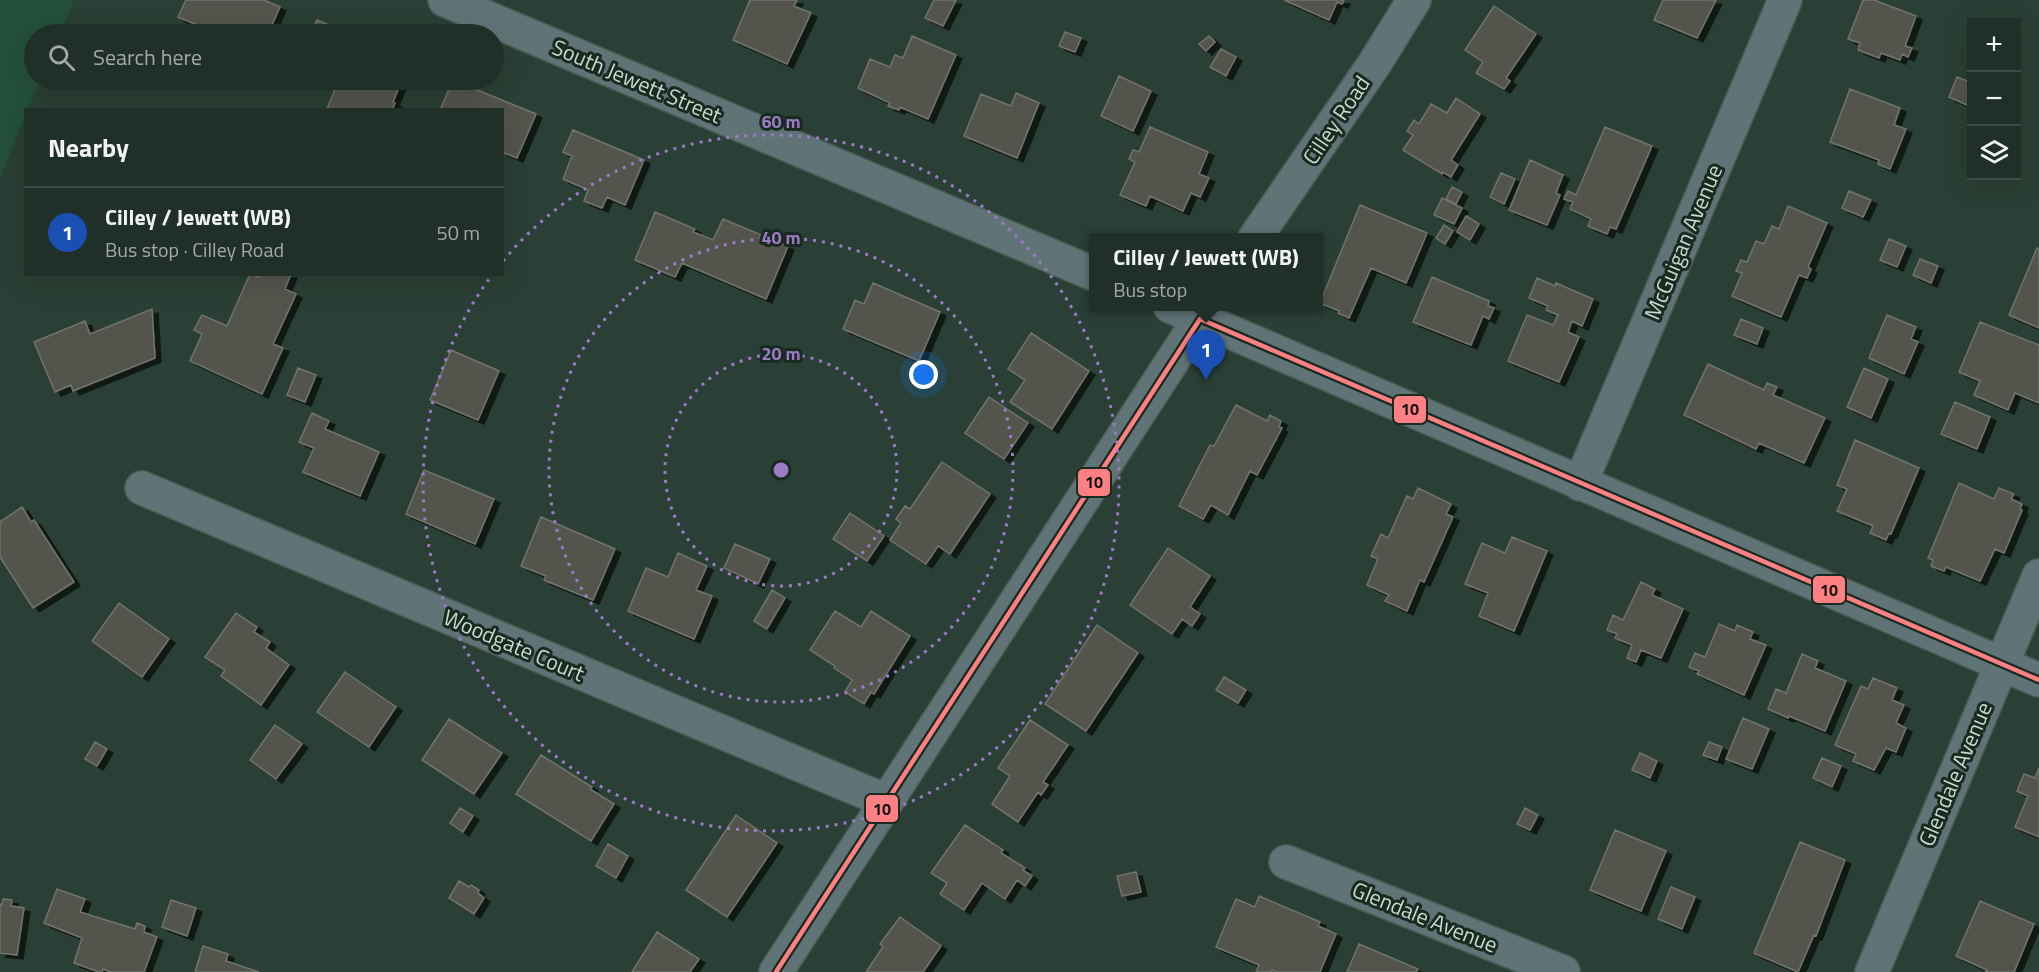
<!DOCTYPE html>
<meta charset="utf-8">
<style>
:root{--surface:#202f28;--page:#283730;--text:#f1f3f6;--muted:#a2a9a8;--line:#3d4a45;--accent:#d6ab8b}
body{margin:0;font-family:"Titillium Web",sans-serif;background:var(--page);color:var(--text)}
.controls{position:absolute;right:18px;top:18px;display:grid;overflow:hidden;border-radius:0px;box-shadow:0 6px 24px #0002}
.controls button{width:54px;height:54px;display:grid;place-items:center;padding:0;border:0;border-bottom:2px solid var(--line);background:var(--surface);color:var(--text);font:30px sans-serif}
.you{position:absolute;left:924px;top:375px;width:21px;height:21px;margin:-15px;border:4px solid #fff;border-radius:50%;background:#1a73e8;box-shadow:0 0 0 9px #1a73e833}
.badge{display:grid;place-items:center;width:39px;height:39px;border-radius:50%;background:var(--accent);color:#fff;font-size:20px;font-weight:700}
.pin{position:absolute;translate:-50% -50px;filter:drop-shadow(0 2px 3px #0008)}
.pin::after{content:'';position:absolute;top:32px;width:21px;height:18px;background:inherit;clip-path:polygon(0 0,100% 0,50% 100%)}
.popup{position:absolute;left:1089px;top:233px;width:234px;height:78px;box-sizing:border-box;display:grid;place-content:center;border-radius:0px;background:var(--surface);filter:drop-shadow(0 2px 4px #0005);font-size:20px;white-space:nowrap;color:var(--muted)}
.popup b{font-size:22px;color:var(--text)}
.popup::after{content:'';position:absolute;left:50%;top:100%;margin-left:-12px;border:12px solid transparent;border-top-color:var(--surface)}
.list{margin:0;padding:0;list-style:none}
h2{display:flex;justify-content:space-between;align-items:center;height:78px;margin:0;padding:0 24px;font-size:26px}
h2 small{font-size:20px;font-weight:400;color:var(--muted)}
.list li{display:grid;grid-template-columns:39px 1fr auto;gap:18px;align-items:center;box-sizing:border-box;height:90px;padding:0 24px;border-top:2px solid var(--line)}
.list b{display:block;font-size:22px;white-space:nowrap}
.list p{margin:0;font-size:20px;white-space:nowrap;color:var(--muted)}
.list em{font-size:20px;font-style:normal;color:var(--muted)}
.icon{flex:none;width:33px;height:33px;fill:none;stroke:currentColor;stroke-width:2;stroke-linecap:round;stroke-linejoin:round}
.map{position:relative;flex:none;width:2039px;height:972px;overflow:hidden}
.search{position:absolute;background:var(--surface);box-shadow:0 6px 24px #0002;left:24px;top:24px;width:480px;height:66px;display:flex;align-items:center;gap:15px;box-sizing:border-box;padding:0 21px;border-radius:33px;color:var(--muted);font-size:22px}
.panel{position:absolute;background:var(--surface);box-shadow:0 6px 24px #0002;left:24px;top:108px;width:480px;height:168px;border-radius:0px}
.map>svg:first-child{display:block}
</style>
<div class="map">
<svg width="2039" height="972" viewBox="0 0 2039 972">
<defs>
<filter id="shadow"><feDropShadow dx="6" dy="4" stdDeviation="0" flood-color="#0009"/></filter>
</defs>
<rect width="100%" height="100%" fill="#2a3f35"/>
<path fill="#234f3b" d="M0,0h74l-14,34h-26v46h7l-13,29 -2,1 -1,7 -25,61z"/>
<path fill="#52554e" stroke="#72736c" stroke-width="1.5" filter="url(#shadow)" d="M186,0h78l16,7 -12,27h-77l4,-10 -17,-7z
M750,0h47l-3,6 17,7 -24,51 -54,-24z
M934,0h22l-13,26 -18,-8z
M1284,0h60l-2,4 -5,-2 -8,18z
M1663,0h53l-19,38 -43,-18z
M1863,0h11l42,16 -11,30 7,2 -4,9 -6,-3 -2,6 -19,-7 -2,5 -21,-8 2,-7 -12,-4z
M1494,6l42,28 -30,44 4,3 -6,8 -28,-16 7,-11 -18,-12z
M317,20l33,14h-39z
M1065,32l16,6 -6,14 -16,-6z
M912,36l44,19 -28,64 -28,-12 -1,3 -11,-4 2,-3 -32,-15 12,-29 20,8 5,-12 8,3z
M1209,36l6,6 -9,9 -7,-7z
M1221,49l15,8 -10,19 -16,-9z
M1119,76l32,15 -18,40 -32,-15z
M1957,77l15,6v17l-3,6 -20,-9z
M331,80h71l-9,22 2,1 -3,7h-63l-2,-1 11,-27z
M453,80l83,34 -19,44 -15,-6v-42h-62z
M1850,89l50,19 -6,17 12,4 -16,40 -12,-5 1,-4 -49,-18z
M1016,93l23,10 -22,55 -53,-22 17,-42 30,12z
M1456,98l24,16 -29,46 7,5 -7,12 -8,-5 -1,2 -39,-24 10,-15 -6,-4 7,-11 5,4 12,-20 16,9z
M1150,127l58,25 -9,22 10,4 -9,19 -9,-4 -8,18 -33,-15 -4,10 -26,-11 15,-33 -6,-3 4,-9 6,2z
M1605,127l47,19 -36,83 -6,-2 -3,7 -19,-8 3,-7 -21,-10 3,-7 -9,-3 4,-8 8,4z
M573,130l71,30 -19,45 -18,-8 -5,11 -18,-7 4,-11 -25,-11 9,-23 -9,-4z
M1530,160l33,15 -7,18 4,2 -13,30 -38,-15z
M1501,173l14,6 -11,25 -14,-7z
M1452,187l10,5 -6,12 -10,-5z
M1849,191l22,9 -8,17 -21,-9z
M1442,198l20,10 -8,16 -20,-9z
M1360,205l67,28 -21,50 -35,-15 -22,50 -11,-5 1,-2 -19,-8z
M1788,206l39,17 -19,44 3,2 -4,9 -8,-3 -18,42 -49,-21 10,-23 -6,-2 5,-11 6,2 9,-21 8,3 8,-18 7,3z
M655,212l40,17 -2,3 20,8 10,-21 65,27 -22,53 -84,-36 -7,14 -40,-17z
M1466,216l13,8 -9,16 -13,-8z
M1444,225l9,6 -8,13 -9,-6z
M1889,239l17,7 -9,21 -17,-7z
M2037,248l2,1v79l-30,-13z
M1920,259l18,7 -7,17 -18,-8z
M250,274l9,3 1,-3h31l-6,15 11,5 -23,50 10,4 -21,46 -72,-33 12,-27 -8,-4 8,-15 25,11z
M1432,277l57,24 -1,5 6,2 -5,11 -6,-3 -12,29 -58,-23z
M1537,278l18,8 1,-3 37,16 -11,27 -10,-5 -4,11 11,5 -20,45 -51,-21 19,-46 26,10 5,-10 -12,-5 2,-4 -19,-8z
M873,283l67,29 -21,49 -76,-32 12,-29 9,4z
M152,309l3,49 -82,33 -2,-6 -16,7 -21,-50 51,-21 5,13z
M1887,315l29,12 -5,12 7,3 -14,32 -35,-16z
M1741,319l22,9 -6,16 -23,-9z
M1980,322l59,23v58l-24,-10 -7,17 -34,-15 6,-14 -21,-9z
M1031,333l58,38 -37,58 -42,-27 15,-22 -17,-11z
M451,350l48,21 -21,49 -48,-20z
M1708,364l56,26 3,-7 10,4 -4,8 52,23 -21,45 -45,-20 -3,6 -72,-34z
M298,368l18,7 -11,27 -18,-7z
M1864,368l24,11 -17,39 -24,-11z
M989,397l39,26 -24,36 -39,-26z
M1955,402l35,15 -13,32 -36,-15z
M1236,405l31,16 3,-6 11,6 -2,6 3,1 -25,47 -7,-4 -22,44 -17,-10 -8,14 -24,-13 31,-61 4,1z
M312,413l17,8 -4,8 54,23 -19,44 -57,-24 11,-24 -15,-6z
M1855,440l64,28 -28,66 -2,-1 -3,7 -16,-7 3,-7 -36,-15 10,-22 -10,-4z
M942,462l48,32 -40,60 -12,-8 -12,18 -36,-24 11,-17 -5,-4 9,-13 5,3z
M424,470l70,29 -19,45 -69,-30z
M1959,483l35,16 5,-11 15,6 -3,5 11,5 -2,5 2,1 -18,43 -9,-4 -15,32 -34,-14 -2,4 -13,-5 2,-6 -5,-2z
M1418,488l33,16 -5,10 7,3 -29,65 -4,-2 -13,31 -22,-10 4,-6 -22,-10 11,-26 -7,-3 10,-22 7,4 19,-42 6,3z
M22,507l9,15 3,-2 40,62 -41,26 -33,-51v-35z
M850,513l34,23 -17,25 -34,-22z
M541,517l74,32 -22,51 -49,-20 2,-4 -25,-10z
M1512,537l35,14 -33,80 -35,-15 9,-23 -23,-9 17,-41 23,10z
M735,544l35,15 -12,25 -34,-16z
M1168,548l42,28 -20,31 10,7 -8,12 -10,-7 -10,15 -42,-29z
M678,553l29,13 -11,24 16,6 -18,43 -66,-28 18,-43 22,9z
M1641,582l14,7 -3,6 31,14 -22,49 -20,-8 -5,12 -9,-4 5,-13 -17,-7 2,-4 -10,-4 6,-15 10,5z
M772,590l13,8 -18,31 -13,-8z
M119,603l50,36 -27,38 -50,-36z
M835,611l26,16 10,-16 39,25 -36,58 -3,-2 -7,12 -19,-12 7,-12 -18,-12 1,-2 -25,-16z
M236,613l21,14 -3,5 16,10 -4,6 23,17 -28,40 -40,-29 4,-6 -20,-13z
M1719,624l16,7 2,-6 16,7 -3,7 16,6 -22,50 -47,-21 2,-3 -10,-4 6,-14 10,4z
M1097,625l41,28 -52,78 -41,-27z
M1802,654l16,7 -3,7 31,13 -21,50 -36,-15 -1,2 -20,-9 8,-20 10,4z
M345,672l51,35 -27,40 -52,-35z
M1224,677l22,13 -8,13 -22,-13z
M1873,678l24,10 -5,12 12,5 -8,18 10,5 -10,24 -10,-4 -12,22 -21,-9 3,-7 -21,-9 26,-59 7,3z
M1743,718l26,11 -17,40 -26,-10z
M449,719l53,34 -28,41 -52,-34z
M1030,720l38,25 -25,37 5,3 -7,10 -3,-3 -20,30 -26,-18 18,-28 -12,-8z
M275,725l27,19 -26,35 -26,-19z
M95,742l12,7 -10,17 -12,-7z
M1709,742l13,5 -5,13 -14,-5z
M1640,753l17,8 -7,17 -18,-8z
M541,755l51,32 -2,2 24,15 -23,37 -75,-47z
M1822,758l19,8 -9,21 -19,-9z
M2039,768v69l-24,-10 13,-31 -11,-5 7,-17 11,4z
M460,808l13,8 -10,16 -13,-9z
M1525,808l13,7 -8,15 -13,-6z
M736,815l41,28 -50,74 -41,-27z
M965,825l38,25 -2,3 24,15 -2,2 9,6 -7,10 -8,-6 -12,19 -23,-16 -18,27 -24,-16 7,-11 -16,-10z
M1615,830l51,21 -25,60 -51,-21z
M1800,842l45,18 -29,76 -2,-1 -16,37 -44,-19z
M608,844l20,12 -12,22 -20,-12z
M1136,872l5,20 -19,4 -5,-20z
M459,881l10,6 2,-2 8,5 -1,3 6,5 -10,16 -25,-16z
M1671,887l24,10 -13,32 -24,-10z
M57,889l28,10 -5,13 55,17 2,-6 8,3 -1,6 13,5 -13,35h-34l-7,-3 -1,3h-3l-25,-9 8,-25 -38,-15z
M1259,896l61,26 -2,4 18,8 -16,38h-44l-4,-2 -1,2h-15l3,-7 -43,-18 20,-48 19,8z
M3,899l9,1 -1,6 13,2 -7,47 -17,-2v-49l2,1z
M171,900l25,8 -9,28 -25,-9z
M1980,901l54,23 -20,48h-29l2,-2 -31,-14z
M900,917l41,29 -18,26h-57l17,-25 -3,-3z
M657,932l42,27 -9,13h-58z
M1359,944l59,25 -2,3h-69z
M203,946l25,8 -2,7 33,11h-64z"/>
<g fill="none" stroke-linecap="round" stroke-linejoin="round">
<defs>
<path id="minor" d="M1580,484l205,-484
M142,488l744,313
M1286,862l277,110
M1872,972l167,-396"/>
<path id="tertiary" d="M445,0l649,274
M1255,238l120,-175 39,-63
M1170,306l869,374
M776,972l432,-666"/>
</defs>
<use href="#minor" stroke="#4b5c54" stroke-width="36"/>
<use href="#tertiary" stroke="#4b5c54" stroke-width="36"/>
<use href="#minor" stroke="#607478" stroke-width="33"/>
<use href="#tertiary" stroke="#607478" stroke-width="33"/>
<defs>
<path id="bus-1" d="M1200,319l839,361
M776,972l424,-653"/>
</defs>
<use href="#bus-1" stroke="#192a21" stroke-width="9"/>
<use href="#bus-1" stroke="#ff8082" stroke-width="4.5"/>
</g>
<g fill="none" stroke="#9d7ac6" stroke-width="3" stroke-dasharray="3 6">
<circle cx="781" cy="470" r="116"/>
<circle cx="781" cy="470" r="232"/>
<path d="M503 261A348 348 0 1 1 492 275"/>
</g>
<g text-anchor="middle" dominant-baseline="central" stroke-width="6" stroke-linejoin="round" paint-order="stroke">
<g font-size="22" fill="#c6dacf" stroke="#192a21">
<text transform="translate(637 81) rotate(23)">South Jewett Street</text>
<text transform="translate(1336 120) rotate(-56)">Cilley Road</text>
<text transform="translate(1683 242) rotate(-67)">McGuigan Avenue</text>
<text transform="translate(514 645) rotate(23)">Woodgate Court</text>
<text transform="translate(1955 774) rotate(-67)">Glendale Avenue</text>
<text transform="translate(1425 917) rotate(22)">Glendale Avenue</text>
</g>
</g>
<circle cx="781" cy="470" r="9" fill="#9d7ac6" stroke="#192a21" stroke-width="3"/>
<g font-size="18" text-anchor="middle" font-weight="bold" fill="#9d7ac6" stroke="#192a21" stroke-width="6" stroke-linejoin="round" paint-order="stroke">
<text x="781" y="128">60 m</text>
<text x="781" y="244">40 m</text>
<text x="781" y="360">20 m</text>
</g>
<g stroke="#192a21" stroke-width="2">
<rect x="1393" y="395" width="34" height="29" rx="6" fill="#ff8082"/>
<rect x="1077" y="468" width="34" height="29" rx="6" fill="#ff8082"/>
<rect x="1812" y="575" width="34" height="29" rx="6" fill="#ff8082"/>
<rect x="865" y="794" width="34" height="29" rx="6" fill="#ff8082"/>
</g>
<g font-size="16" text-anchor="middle" font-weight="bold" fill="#111">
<text x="1410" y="415">10</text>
<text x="1094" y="488">10</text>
<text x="1829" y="596">10</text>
<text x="882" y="815">10</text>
</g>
</svg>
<div class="controls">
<button>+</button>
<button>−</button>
<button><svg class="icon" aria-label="layers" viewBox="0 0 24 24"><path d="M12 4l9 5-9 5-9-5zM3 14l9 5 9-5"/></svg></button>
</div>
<div class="you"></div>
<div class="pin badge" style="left:1206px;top:380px;background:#1a4fb4">1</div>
<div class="popup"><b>Cilley / Jewett (WB)</b>Bus stop</div>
<div class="search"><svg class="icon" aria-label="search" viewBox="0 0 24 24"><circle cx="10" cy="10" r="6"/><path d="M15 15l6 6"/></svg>Search here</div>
<section class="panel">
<h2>Nearby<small></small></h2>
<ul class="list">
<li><span class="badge" style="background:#1a4fb4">1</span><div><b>Cilley / Jewett (WB)</b><p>Bus stop · Cilley Road</p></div><em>50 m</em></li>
</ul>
</section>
</div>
